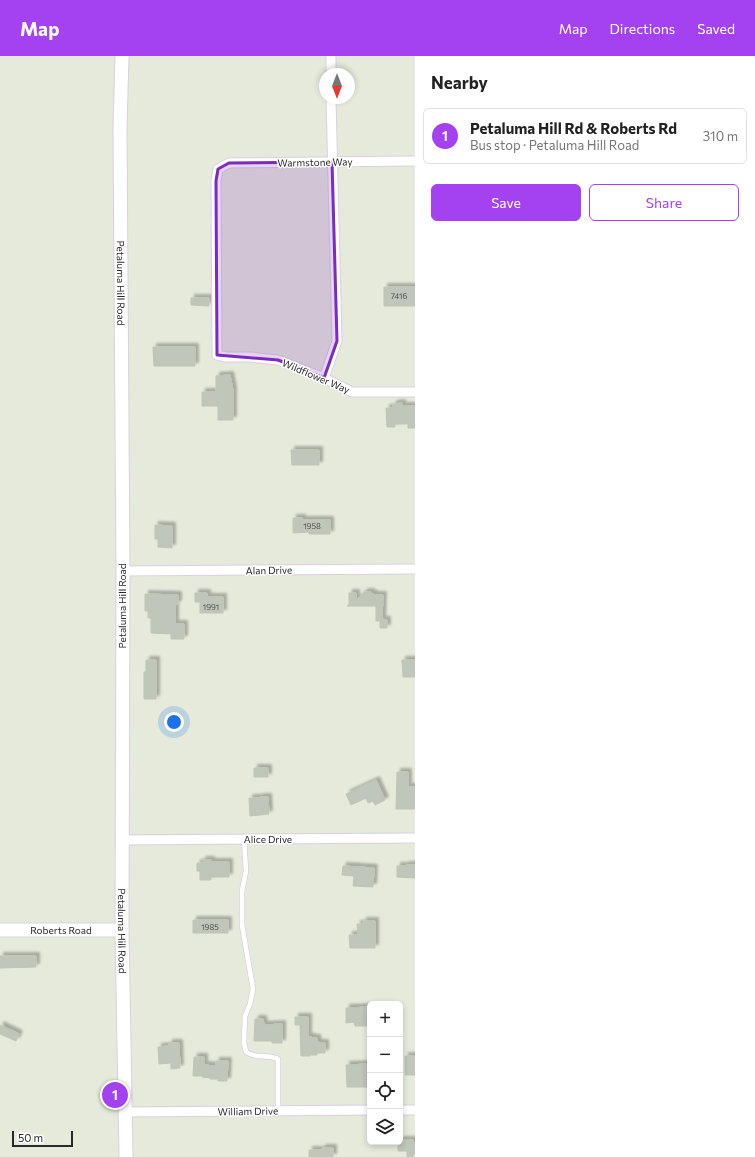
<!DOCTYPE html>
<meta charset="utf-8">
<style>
:root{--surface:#fff;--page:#f6f6f6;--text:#222;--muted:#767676;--line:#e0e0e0;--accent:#a441f1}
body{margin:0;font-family:Commissioner,sans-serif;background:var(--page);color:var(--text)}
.controls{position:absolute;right:12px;bottom:12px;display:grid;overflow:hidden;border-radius:6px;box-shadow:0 2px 6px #0003}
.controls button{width:36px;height:36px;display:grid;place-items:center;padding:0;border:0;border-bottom:1px solid var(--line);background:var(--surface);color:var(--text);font:20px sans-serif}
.compass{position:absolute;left:319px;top:12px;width:36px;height:36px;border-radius:50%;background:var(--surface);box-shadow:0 2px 6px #0003;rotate:180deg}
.scale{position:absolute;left:12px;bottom:10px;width:61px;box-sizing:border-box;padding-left:4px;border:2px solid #292929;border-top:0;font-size:11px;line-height:14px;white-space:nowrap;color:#292929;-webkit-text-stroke:3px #fff;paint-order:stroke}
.you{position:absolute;left:174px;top:666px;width:14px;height:14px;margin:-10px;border:3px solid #fff;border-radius:50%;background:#1a73e8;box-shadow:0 0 0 6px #1a73e833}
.badge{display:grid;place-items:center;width:26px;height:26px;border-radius:50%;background:var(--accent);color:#fff;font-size:13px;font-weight:700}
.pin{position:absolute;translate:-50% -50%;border:2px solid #fff;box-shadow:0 1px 4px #0006}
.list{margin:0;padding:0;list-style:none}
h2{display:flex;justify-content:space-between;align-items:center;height:52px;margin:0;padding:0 16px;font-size:17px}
h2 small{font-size:13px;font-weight:400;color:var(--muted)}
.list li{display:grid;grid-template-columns:26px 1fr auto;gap:12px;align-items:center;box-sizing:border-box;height:56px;margin:0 8px 8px;padding:0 8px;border:1px solid var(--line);border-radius:6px}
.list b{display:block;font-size:15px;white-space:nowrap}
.list p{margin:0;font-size:13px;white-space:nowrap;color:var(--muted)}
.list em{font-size:13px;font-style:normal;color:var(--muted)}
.actions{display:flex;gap:8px;padding:12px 16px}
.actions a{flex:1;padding:9px 0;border:1px solid var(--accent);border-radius:6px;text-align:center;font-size:14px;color:var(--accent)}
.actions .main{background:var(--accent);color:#fff}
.icon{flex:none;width:22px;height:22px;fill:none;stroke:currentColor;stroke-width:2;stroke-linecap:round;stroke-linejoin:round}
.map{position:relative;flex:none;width:415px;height:1101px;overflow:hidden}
header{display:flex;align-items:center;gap:24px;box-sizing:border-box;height:56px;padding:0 20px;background:var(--accent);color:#fff}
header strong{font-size:19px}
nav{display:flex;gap:22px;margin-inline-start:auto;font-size:14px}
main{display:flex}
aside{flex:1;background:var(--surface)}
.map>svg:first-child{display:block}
</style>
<header>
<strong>Map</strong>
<nav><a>Map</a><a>Directions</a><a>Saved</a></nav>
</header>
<main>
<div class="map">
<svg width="415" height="1101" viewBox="0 0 415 1101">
<defs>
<filter id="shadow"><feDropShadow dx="3.5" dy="-3.5" stdDeviation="1" flood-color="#0004"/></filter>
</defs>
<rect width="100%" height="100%" fill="#e5eadb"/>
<path fill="#c1c6ba" stroke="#bfc5b5" filter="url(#shadow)" d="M384,231h31v19h-31z
M191,242h18v8l-18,-1z
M153,291h42v19h-41z
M230,319l3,15v30h-15v-14h-16v-14h14v-16z
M402,347v3h13v22h-7v-4h-14l1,3h-8l-1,-19h7v-4z
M291,394h28v15h-27z
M293,462h9v2h28v14h-21v-2l-16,1z
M155,469l17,1v22l-14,-1v-8h-3z
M365,536h5l5,3h8l-1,25h5v8h-7v-7h-4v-15h-29l2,-1v-12h7v7z
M195,537h12v4h16v16h-23v-11h-5z
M145,538l33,1v9h-3v20h9v15h-13v-5l-20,-1v-15h-3v-7h-3z
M146,604h10v39h-12v-27h2z
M402,604h13v17h-12z
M254,712h14v9h-14z
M397,716h11v15h7v22h-19z
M376,724l9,20 -10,5 -2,-4 -5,2 -2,-5 -15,7 -5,-11z
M260,741h8l1,17 -19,2 -1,-18h11z
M202,804h9v2h18v15h-18v3h-11v-9h-3v-8h6z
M406,809h9v13l-18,-1v-11h9z
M343,810l31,2 -1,19 -20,-1 1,-10 -12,-1z
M193,864h35v13h-35z
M363,865h12v27h-25l-1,-13h9l-1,-11h6z
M0,900h36v11l-36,1z
M370,951v19h-15l-1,-4 -8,1v-15z
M295,961h13v20h4v1h5l1,5h7v10h-8v2h-7v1h-9l-1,-31h-5z
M255,963h8l1,6 18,-1v19h-10v-2h-18z
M0,969l19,9 -3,7 -16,-7z
M169,987h10l1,25 -9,1v-6l-12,1 -1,-17 11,-1z
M405,1000h10v19h-10z
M194,1001h10v8l12,1v-5h12l-1,20h-9v-2h-8v-1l-8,-1v-1h-9z
M370,1008v23h-23l-1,-22z
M400,1084h13v3h2v11h-2v3h-6v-6h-9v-9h2z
M322,1092h11v9h-24v-7h13z"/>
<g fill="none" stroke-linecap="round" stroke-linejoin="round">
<defs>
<path id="lane" d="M244,783l2,32 -4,20v34l11,64 -3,15 -5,12 -1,26 2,10c10,7 21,2 32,7v51"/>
<path id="street" d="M331,0v18
M415,105l-186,2 -11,6 -2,12 1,174 9,2h24l28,3 46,18 28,14h63
M324,322l13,-37 -6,-243
M123,515l292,-2
M121,784l294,-2
M400,1054h15
M125,1056l245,-2"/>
<g id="secondary">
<path id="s1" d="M122,0l-2,73 3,442 -1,359 4,227"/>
<path id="s2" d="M0,874h122"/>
</g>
</defs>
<use href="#lane" stroke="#dad0e1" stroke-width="6"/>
<use href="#street" stroke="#dad0e1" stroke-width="11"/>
<use href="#secondary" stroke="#dad0e1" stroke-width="15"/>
<use href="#lane" stroke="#fff" stroke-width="4.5"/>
<use href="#street" stroke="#fff" stroke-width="9"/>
<use href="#secondary" stroke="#fff" stroke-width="13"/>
</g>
<path fill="#7b2cbf" fill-opacity="0.2" stroke="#7b2cbf" stroke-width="3" stroke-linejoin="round" d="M332,106l5,179 -13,37 -46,-18 -61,-5 -1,-174 2,-12 11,-6z"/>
<g text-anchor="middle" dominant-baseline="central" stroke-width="3" stroke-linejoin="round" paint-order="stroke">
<g font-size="8" fill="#4f504d">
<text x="399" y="240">7416</text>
<text x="312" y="470">1958</text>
<text x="211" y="551">1991</text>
<text x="210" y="871">1985</text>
</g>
<g font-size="10" fill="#292929" stroke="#fff">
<text transform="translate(315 106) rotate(-1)">Warmstone Way</text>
<text stroke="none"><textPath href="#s1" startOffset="227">Petaluma Hill Road</textPath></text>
<text transform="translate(316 320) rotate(23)">Wildflower Way</text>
<text transform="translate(269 514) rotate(-1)">Alan Drive</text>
<text transform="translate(122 550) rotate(-90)">Petaluma Hill Road</text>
<text x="268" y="783">Alice Drive</text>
<text stroke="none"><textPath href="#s2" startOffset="61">Roberts Road</textPath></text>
<text stroke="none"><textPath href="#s1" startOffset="875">Petaluma Hill Road</textPath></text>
<text transform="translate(248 1055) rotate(-1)">William Drive</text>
</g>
</g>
</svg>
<div class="controls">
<button>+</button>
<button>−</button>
<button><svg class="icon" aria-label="locate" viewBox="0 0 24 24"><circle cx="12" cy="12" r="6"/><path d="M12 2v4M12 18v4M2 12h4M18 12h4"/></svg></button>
<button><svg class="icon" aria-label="layers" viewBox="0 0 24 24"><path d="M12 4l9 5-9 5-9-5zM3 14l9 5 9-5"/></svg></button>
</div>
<svg class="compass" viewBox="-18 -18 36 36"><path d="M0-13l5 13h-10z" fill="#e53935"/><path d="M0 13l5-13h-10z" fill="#767676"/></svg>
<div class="scale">50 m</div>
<div class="you"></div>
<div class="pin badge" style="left:115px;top:1039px">1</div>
</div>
<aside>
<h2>Nearby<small></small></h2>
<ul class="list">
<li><span class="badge">1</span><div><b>Petaluma Hill Rd &amp; Roberts Rd</b><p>Bus stop · Petaluma Hill Road</p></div><em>310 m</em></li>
</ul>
<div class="actions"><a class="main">Save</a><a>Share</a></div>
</aside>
</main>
